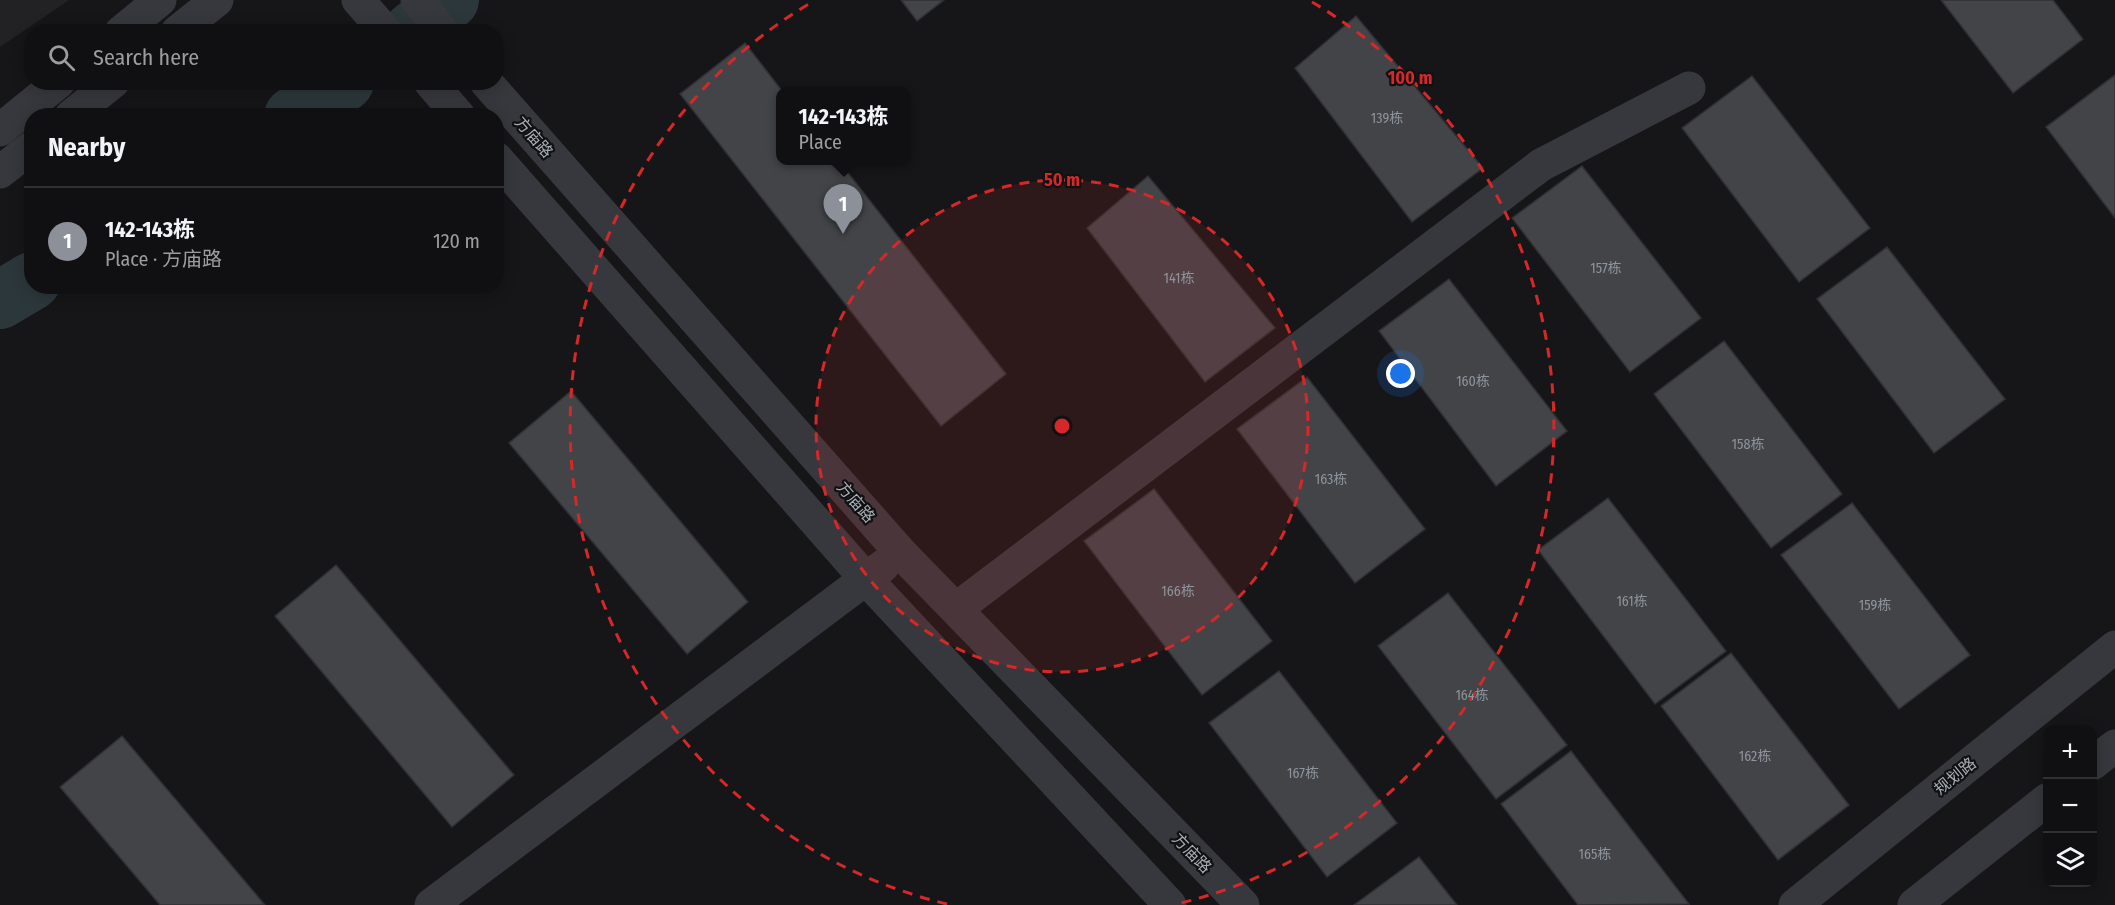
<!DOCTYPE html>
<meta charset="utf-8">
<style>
:root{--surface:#101012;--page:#1e1e20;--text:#f1f3f6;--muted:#9c9d9f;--line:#303032;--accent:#8c9099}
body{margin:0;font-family:"Fira Sans Condensed","Noto Sans SC",sans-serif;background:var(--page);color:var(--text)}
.controls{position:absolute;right:18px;bottom:18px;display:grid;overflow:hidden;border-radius:12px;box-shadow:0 3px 15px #0003}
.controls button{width:54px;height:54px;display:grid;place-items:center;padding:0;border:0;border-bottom:2px solid var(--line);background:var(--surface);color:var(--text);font:30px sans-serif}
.you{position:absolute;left:1401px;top:374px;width:21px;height:21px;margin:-15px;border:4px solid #fff;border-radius:50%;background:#1a73e8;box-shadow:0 0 0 9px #1a73e833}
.badge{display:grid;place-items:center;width:39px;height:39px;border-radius:50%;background:var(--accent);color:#fff;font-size:20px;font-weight:700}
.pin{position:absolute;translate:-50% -50px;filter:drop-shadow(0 2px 3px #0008)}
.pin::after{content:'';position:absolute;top:32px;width:21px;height:18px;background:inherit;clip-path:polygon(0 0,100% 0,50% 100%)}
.popup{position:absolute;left:776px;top:87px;width:135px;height:78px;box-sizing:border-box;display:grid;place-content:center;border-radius:12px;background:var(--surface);filter:drop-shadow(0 2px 4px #0005);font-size:20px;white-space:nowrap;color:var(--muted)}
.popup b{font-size:22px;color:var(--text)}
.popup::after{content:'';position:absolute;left:50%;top:100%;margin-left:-12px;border:12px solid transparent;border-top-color:var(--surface)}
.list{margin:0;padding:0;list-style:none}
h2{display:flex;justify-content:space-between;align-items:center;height:78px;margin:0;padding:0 24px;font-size:26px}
h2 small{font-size:20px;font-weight:400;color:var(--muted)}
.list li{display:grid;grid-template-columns:39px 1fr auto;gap:18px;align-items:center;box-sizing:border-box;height:108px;padding:0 24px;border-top:2px solid var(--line)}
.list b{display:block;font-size:22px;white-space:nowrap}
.list p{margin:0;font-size:20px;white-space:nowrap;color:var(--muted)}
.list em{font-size:20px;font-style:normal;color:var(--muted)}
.icon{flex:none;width:33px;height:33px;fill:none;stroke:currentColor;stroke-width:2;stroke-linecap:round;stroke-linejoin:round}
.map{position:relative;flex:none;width:2115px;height:905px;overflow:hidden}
.search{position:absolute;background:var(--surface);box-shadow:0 3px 15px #0003;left:24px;top:24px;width:480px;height:66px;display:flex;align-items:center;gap:15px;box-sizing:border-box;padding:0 21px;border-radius:24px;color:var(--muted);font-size:22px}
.panel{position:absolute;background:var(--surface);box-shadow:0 3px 15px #0003;left:24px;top:108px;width:480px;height:186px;border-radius:24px}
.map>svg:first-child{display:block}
</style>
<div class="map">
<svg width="2115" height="905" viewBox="0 0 2115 905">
<rect width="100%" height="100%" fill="#161618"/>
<path fill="#222225" d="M0,0h69l-69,47z"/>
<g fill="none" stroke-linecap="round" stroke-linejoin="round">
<path stroke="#2c373c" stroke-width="58" d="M411,32l39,-32
M293,116l52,-34
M0,300l32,-19"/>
</g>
<path fill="#424448" stroke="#303034" stroke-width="1.5" d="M901,0h43l-27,21z
M1941,0h112l30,39 -70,54z
M1356,16l127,152 -71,54 -117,-154z
M745,43l38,49h-3v68h58l168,214 -65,52 -261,-332z
M2115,75v143l-69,-91z
M1752,76l118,152 -71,54 -117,-154z
M1582,166l119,152 -71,54 -118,-154z
M1148,176l127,152 -70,54 -118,-154z
M1887,247l118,152 -71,54 -117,-154z
M1449,279l118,152 -71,55 -117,-155z
M1724,341l118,153 -71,54 -117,-154z
M1307,377l118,152 -70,54 -118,-154z
M571,391l177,211 -61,52 -178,-211z
M1154,489l118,152 -70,54 -118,-154z
M1608,498l118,153 -71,53 -117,-154z
M1852,503l118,152 -71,54 -118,-154z
M336,565l178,210 -62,52 -177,-211z
M1448,593l119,152 -71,54 -118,-153z
M1731,653l118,152 -71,55 -117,-154z
M1279,671l118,152 -70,54 -118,-154z
M122,736l143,169h-105l-100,-118z
M1571,751l118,153 -111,1 -77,-101z
M1419,857l38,48h-103z"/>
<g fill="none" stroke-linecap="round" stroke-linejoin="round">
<path stroke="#37383d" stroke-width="33" d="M358,0l28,32
M417,0l26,32
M121,32l39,-32
M177,32l40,-32
M430,82l29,34
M486,82l415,471 342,352
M71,116l42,-34
M0,130l59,-48
M496,158l370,421 304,326
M0,172l32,-25
M956,609l585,-444 148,-77
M2092,764l23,-18
M431,905l452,-339
M1795,905l320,-258
M1914,905l134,-106"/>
</g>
<circle cx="1062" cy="426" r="246" fill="#d62828" fill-opacity=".12"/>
<g fill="none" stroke="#d62828" stroke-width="3" stroke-dasharray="10 8">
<circle cx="1062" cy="426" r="246"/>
<path d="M947 904A492 492 0 0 1 812 2M1312 2A492 492 0 0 1 1177 904"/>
</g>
<g text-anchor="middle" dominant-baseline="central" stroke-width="4.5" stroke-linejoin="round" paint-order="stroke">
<g font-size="14" fill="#8e949c">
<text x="1387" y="118">139栋</text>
<text x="1606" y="268">157栋</text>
<text x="1179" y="278">141栋</text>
<text x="1473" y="381">160栋</text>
<text x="1748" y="444">158栋</text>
<text x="1331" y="479">163栋</text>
<text x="1178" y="591">166栋</text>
<text x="1632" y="601">161栋</text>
<text x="1875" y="605">159栋</text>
<text x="1472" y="695">164栋</text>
<text x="1755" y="756">162栋</text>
<text x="1303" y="773">167栋</text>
<text x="1595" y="854">165栋</text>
</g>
<g font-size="16" fill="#a8afb8" stroke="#111113">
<text transform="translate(534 137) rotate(49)">方庙路</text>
<text transform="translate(856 502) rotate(49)">方庙路</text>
<text transform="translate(1955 776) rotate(-39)">规划路</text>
<text transform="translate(1192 853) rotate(46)">方庙路</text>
</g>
</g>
<circle cx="1062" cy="426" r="9" fill="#d62828" stroke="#111113" stroke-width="3"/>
<g font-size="18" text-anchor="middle" font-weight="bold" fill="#d62828" stroke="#111113" stroke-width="4.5" stroke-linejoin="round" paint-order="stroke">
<text x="1410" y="84">100 m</text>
<text x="1062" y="186">50 m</text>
</g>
</svg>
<div class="controls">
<button>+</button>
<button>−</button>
<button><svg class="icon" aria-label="layers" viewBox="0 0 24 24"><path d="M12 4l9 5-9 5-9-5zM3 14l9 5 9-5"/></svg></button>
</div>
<div class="you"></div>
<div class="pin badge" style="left:843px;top:234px">1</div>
<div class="popup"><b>142-143栋</b>Place</div>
<div class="search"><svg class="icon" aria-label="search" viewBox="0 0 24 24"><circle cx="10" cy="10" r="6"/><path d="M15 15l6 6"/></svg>Search here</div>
<section class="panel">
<h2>Nearby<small></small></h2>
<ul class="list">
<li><span class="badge">1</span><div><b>142-143栋</b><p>Place · 方庙路</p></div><em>120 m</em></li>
</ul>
</section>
</div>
